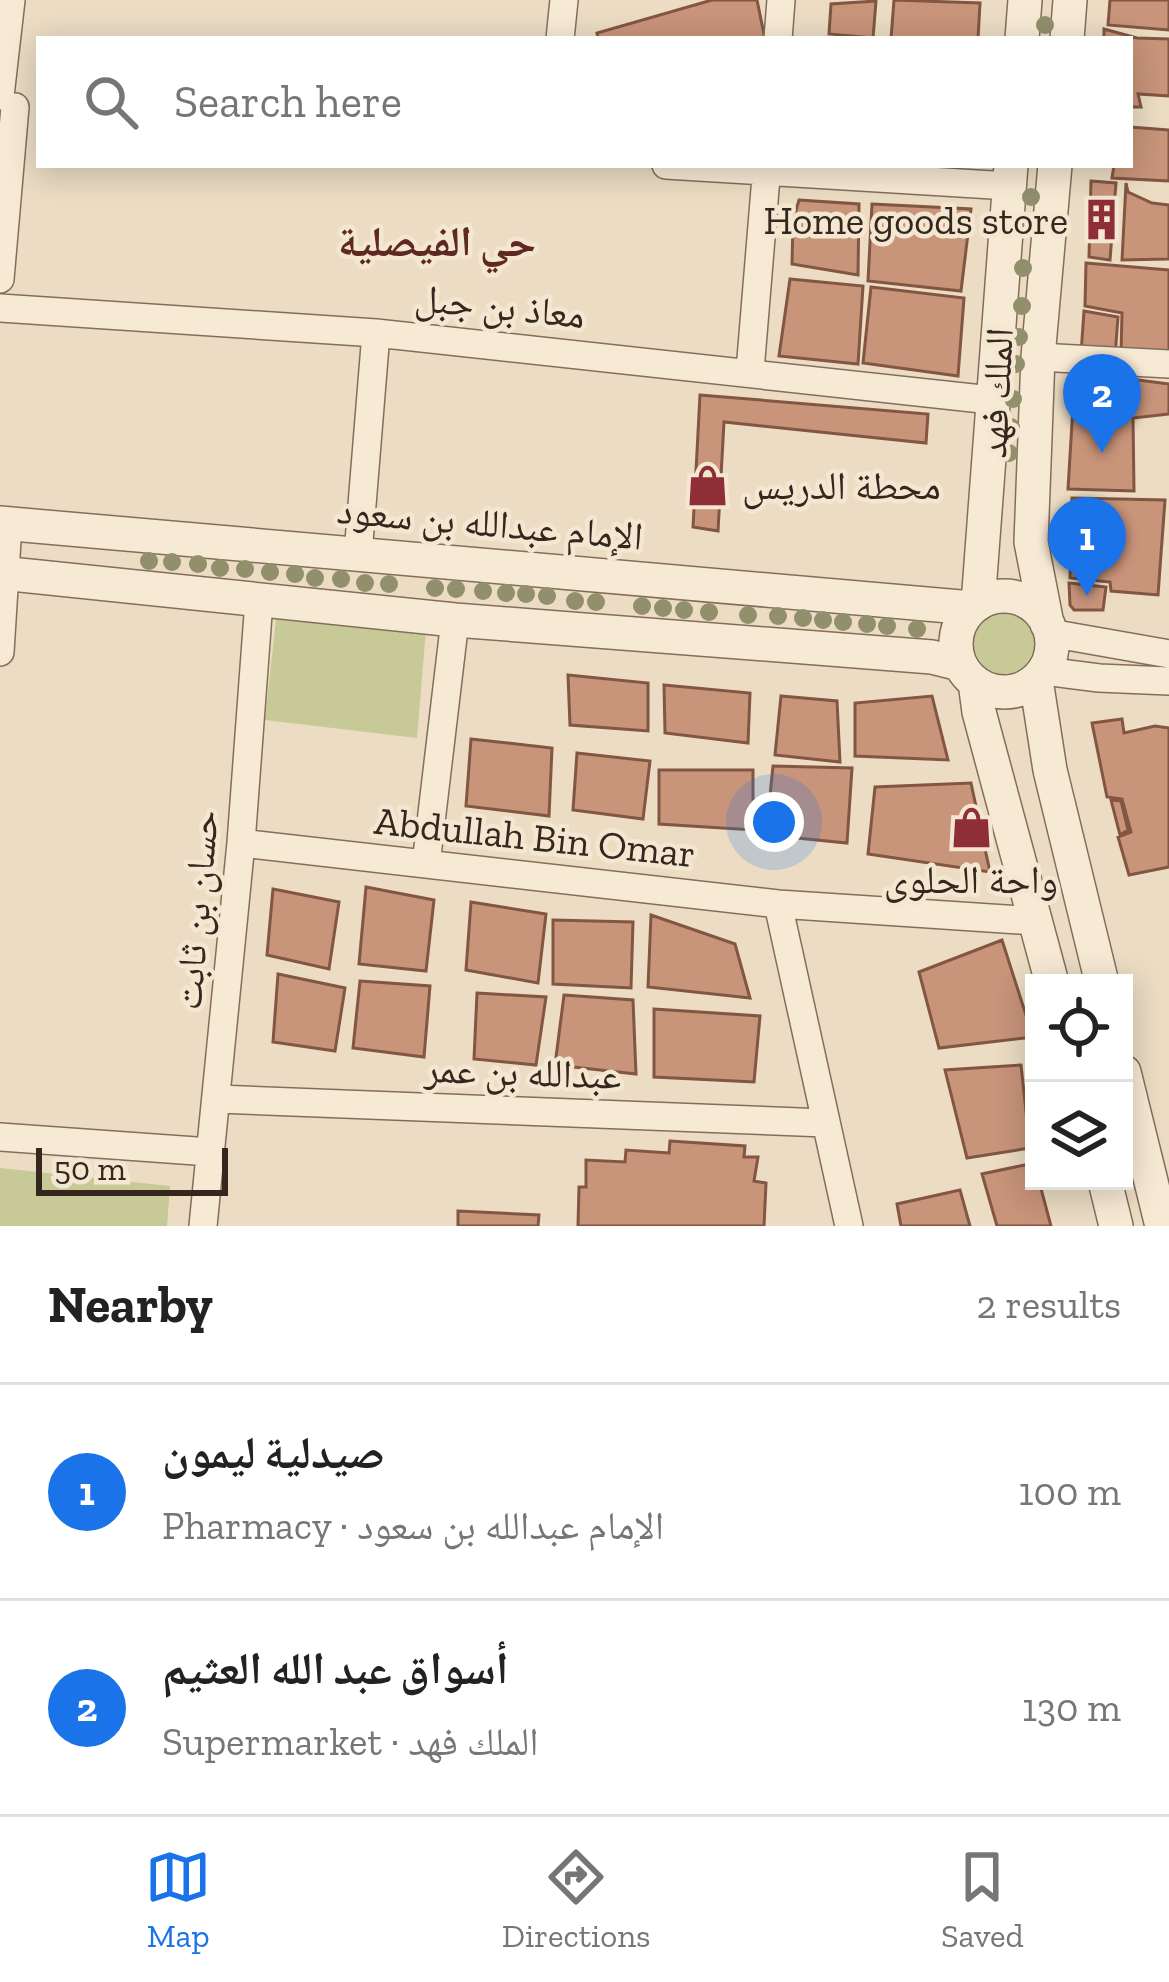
<!DOCTYPE html>
<meta charset="utf-8">
<style>
:root{--surface:#fff;--page:#f2f2f2;--text:#222;--muted:#767676;--line:#e0e0e0;--accent:#1a73e8}
body{margin:0;font-family:"Zilla Slab","Noto Naskh Arabic",serif;background:var(--page);color:var(--text)}
.controls{position:absolute;right:36px;bottom:36px;display:grid;overflow:hidden;border-radius:0px;box-shadow:0 6px 30px #0003}
.controls button{width:108px;height:108px;display:grid;place-items:center;padding:0;border:0;border-bottom:3px solid var(--line);background:var(--surface);color:var(--text);font:60px sans-serif}
.scale{position:absolute;left:36px;bottom:30px;width:192px;box-sizing:border-box;padding-left:12px;border:6px solid #35271e;border-top:0;font-size:33px;line-height:42px;white-space:nowrap;color:#35271e;-webkit-text-stroke:9px #f3e7d2;paint-order:stroke}
.you{position:absolute;left:774px;top:822px;width:42px;height:42px;margin:-30px;border:9px solid #fff;border-radius:50%;background:#1a73e8;box-shadow:0 0 0 18px #1a73e833}
.badge{display:grid;place-items:center;width:78px;height:78px;border-radius:50%;background:var(--accent);color:#fff;font-size:39px;font-weight:700}
.pin{position:absolute;translate:-50% -99px;filter:drop-shadow(0 3px 6px #0008)}
.pin::after{content:'';position:absolute;top:63px;width:42px;height:36px;background:inherit;clip-path:polygon(0 0,100% 0,50% 100%)}
.list{margin:0;padding:0;list-style:none}
h2{display:flex;justify-content:space-between;align-items:center;height:156px;margin:0;padding:0 48px;font-size:51px}
h2 small{font-size:39px;font-weight:400;color:var(--muted)}
.list li{display:grid;grid-template-columns:78px 1fr auto;gap:36px;align-items:center;box-sizing:border-box;height:216px;padding:0 48px;border-top:3px solid var(--line)}
.list b{display:block;font-size:45px;white-space:nowrap}
.list p{margin:0;font-size:39px;white-space:nowrap;color:var(--muted)}
.list em{font-size:39px;font-style:normal;color:var(--muted)}
.icon{flex:none;width:66px;height:66px;fill:none;stroke:currentColor;stroke-width:2;stroke-linecap:round;stroke-linejoin:round}
.map{position:relative;flex:none;width:1169px;height:1226px;overflow:hidden}
.search{position:absolute;background:var(--surface);box-shadow:0 6px 30px #0003;left:36px;right:36px;top:36px;height:132px;display:flex;align-items:center;gap:30px;box-sizing:border-box;padding:0 42px;border-radius:0px;color:var(--muted);font-size:45px}
.sheet{height:588px;background:var(--surface)}
nav{display:flex;justify-content:space-around;align-items:center;box-sizing:border-box;height:168px;border-top:3px solid var(--line);background:var(--surface);font-size:33px;color:var(--muted)}
nav a{display:grid;justify-items:center;gap:6px}
nav .on{color:var(--accent)}
.map>svg:first-child{display:block}
</style>
<div class="map">
<svg width="1169" height="1226" viewBox="0 0 1169 1226">
<rect width="100%" height="100%" fill="#ebdcc3"/>
<path fill="#c7c997" d="M971 647a33 33 0 1 1 66 0a33 33 0 1 1-66 0Z
M276,619l150,10 -9,109 -152,-18z
M0,1168l170,18 -3,40h-167z"/>
<path fill="#c8947a" stroke="#825642" stroke-width="3" d="M712,0h45l8,39h-167l-1,-6z
M894,0l86,3 -2,36h-87z
M1110,0h59v30l-61,-5z
M876,1l-3,37 -44,-4 2,-30z
M1104,29l33,9 32,1v57l-31,-2 3,13h-11v-68h-26z
M1130,127l39,3v51l-57,-3 2,-13h16z
M1091,181l25,2 -6,77 -21,-3z
M1126,183l2,9 24,11 17,2v54l-47,1z
M799,200l60,4 -1,71 -66,-11 1,-44z
M872,204l99,5 -10,82 -93,-10z
M1086,263l83,7v86l-48,-3 1,-40 -37,-7z
M790,279l73,7 -5,78 -79,-8z
M871,287l93,11 -6,78 -95,-13z
M1084,311l34,6 -3,40 -34,-3z
M1085,373l84,11v30l-36,4 1,73 -66,-2 6,-99z
M700,395l228,19 -2,29 -202,-21 -6,109 -25,-4z
M1072,498l93,2 -7,95 -47,-4 -1,-9 -40,-4z
M1069,583l37,4 -3,23h-29l-4,-5z
M568,675l80,8v48l-78,-6z
M664,685l86,8 -2,50 -83,-10z
M781,696l56,5 3,61 -65,-7z
M932,696l16,64 -93,-4v-53z
M1122,719l2,14 31,-7 14,2v139l-40,8 -11,-38 13,-5 -9,-33 -15,-2 -15,-74z
M471,739l81,9 -3,68 -83,-10z
M577,753l73,8 -7,58 -70,-9z
M773,766l79,2 -5,75 -81,-8z
M659,770h94v60l-94,-6z
M971,783l19,89 -122,-18 7,-67z
M1111,800l10,1 7,29 -8,5z
M366,887l68,13 -8,71 -67,-7z
M273,889l66,13 -10,67 -62,-14z
M471,902l75,12 -8,69 -72,-13z
M651,915l84,29 15,54 -102,-11z
M553,920l80,2 -2,66 -78,-4z
M1002,940l31,97 -94,11 -20,-76z
M278,974l67,14 -10,63 -62,-9z
M360,981l70,5 -6,71 -71,-9z
M477,993l69,4 -10,68 -62,-6z
M564,995l69,5 3,74 -81,-9z
M654,1009l106,7 -6,66 -100,-5z
M1021,1065l9,83 -63,10 -22,-88z
M670,1141l75,5 -1,11h14l-4,24 12,2 -2,43h-186l1,-39h7v-27l39,2 1,-12 43,3z
M1034,1163v18h5l12,45h-54l-15,-52z
M960,1190l10,36h-69l-4,-22z
M458,1211l81,4 -1,11h-80z"/>
<g fill="none" stroke-linecap="round" stroke-linejoin="round">
<defs>
<path id="minor" d="M560,39l4,-39
M778,39l3,-39
M0,96l11,-96
M666,165l343,21
M0,279l15,-172
M0,308l376,25 615,67
M1038,357l131,7
M750,371l17,-206
M358,554l18,-221
M1050,633l119,21
M0,652l8,-128
M1044,671l55,7 70,3
M241,843l537,61 257,17
M426,864l29,-244
M778,904l71,322
M218,1099l607,24
M0,1137l210,15
M203,1226l38,-383 18,-242"/>
<path id="tertiary" d="M1022,39l3,-39
M1067,39l3,-39
M0,523l972,85
M0,573l455,47 477,37 28,7
M956 644a48 48 0 1 1 96 0a48 48 0 1 1-96 0Z
M978,604l33,-439
M1047,624l-16,-82 7,-185 17,-192
M1036,680l14,90 52,213
M975,682l4,30 73,271
M1124,1072l38,154
M1105,1181l11,45"/>
</defs>
<use href="#minor" stroke="#846d5b" stroke-width="30"/>
<use href="#tertiary" stroke="#846d5b" stroke-width="36"/>
<use href="#minor" stroke="#f7ead5" stroke-width="27"/>
<use href="#tertiary" stroke="#f7ead5" stroke-width="33"/>
</g>
<g fill="#928f6d">
<circle cx="1045" cy="25" r="9"/>
<circle cx="1031" cy="197" r="9"/>
<circle cx="1026" cy="228" r="9"/>
<circle cx="1023" cy="268" r="9"/>
<circle cx="1022" cy="306" r="9"/>
<circle cx="1019" cy="337" r="9"/>
<circle cx="1016" cy="364" r="9"/>
<circle cx="1013" cy="399" r="9"/>
<circle cx="1011" cy="427" r="9"/>
<circle cx="1009" cy="453" r="9"/>
<circle cx="149" cy="561" r="9"/>
<circle cx="172" cy="562" r="9"/>
<circle cx="198" cy="564" r="9"/>
<circle cx="220" cy="568" r="9"/>
<circle cx="245" cy="569" r="9"/>
<circle cx="270" cy="572" r="9"/>
<circle cx="295" cy="574" r="9"/>
<circle cx="315" cy="578" r="9"/>
<circle cx="341" cy="579" r="9"/>
<circle cx="365" cy="583" r="9"/>
<circle cx="389" cy="584" r="9"/>
<circle cx="435" cy="588" r="9"/>
<circle cx="456" cy="589" r="9"/>
<circle cx="483" cy="591" r="9"/>
<circle cx="506" cy="593" r="9"/>
<circle cx="526" cy="594" r="9"/>
<circle cx="547" cy="596" r="9"/>
<circle cx="575" cy="601" r="9"/>
<circle cx="596" cy="602" r="9"/>
<circle cx="642" cy="606" r="9"/>
<circle cx="663" cy="608" r="9"/>
<circle cx="684" cy="610" r="9"/>
<circle cx="709" cy="612" r="9"/>
<circle cx="748" cy="615" r="9"/>
<circle cx="778" cy="616" r="9"/>
<circle cx="803" cy="618" r="9"/>
<circle cx="823" cy="620" r="9"/>
<circle cx="843" cy="622" r="9"/>
<circle cx="867" cy="624" r="9"/>
<circle cx="887" cy="626" r="9"/>
<circle cx="917" cy="629" r="9"/>
</g>
<defs>
<symbol id="building-bare" viewBox="-9 -9 18 18"><path d="M-4-6H4V6H1V3H-1V6H-4ZM-2.5-4.3h1.7v1.8h-1.7ZM.8-4.3h1.7v1.8H.8ZM-2.5-1h1.7V.8h-1.7ZM.8-1h1.7V.8H.8Z" fill="#902e37" stroke="#f3e7d2" stroke-width="2.5" paint-order="stroke"/></symbol>
<symbol id="shop-bare" viewBox="-9 -9 18 18"><path d="M-5-2.5h2.3a2.7 3.5 0 0 1 5.4 0H5L5.5 6h-11ZM-1.5-2.5h3a1.5 2.3 0 0 0-3 0Z" fill="#902e37" stroke="#f3e7d2" stroke-width="2.5" paint-order="stroke"/></symbol>
</defs>
<g fill-rule="evenodd">
<use href="#building-bare" x="1072" y="190" width="59" height="59"/>
<use href="#shop-bare" x="678" y="456" width="59" height="59"/>
<use href="#shop-bare" x="942" y="798" width="59" height="59"/>
</g>
<g text-anchor="middle" dominant-baseline="central" stroke-width="9" stroke-linejoin="round" paint-order="stroke">
<g font-size="39" fill="#35271e" stroke="#f3e7d2" text-anchor="end">
<text x="1068" y="220">Home goods store</text>
<text x="742" y="485" text-anchor="start">محطة الدريس</text>
<text x="971" y="879" text-anchor="middle">واحة الحلوى</text>
</g>
<g font-size="39" fill="#35271e" stroke="#f3e7d2">
<text transform="translate(500 306) rotate(6)">معاذ بن جبل</text>
<text transform="translate(996 393) rotate(-87)">الملك فهد</text>
<text transform="translate(490 523) rotate(5)">الإمام عبدالله بن سعود</text>
<text transform="translate(535 837) rotate(6)">Abdullah Bin Omar</text>
<text transform="translate(196 910) rotate(-85)">حسان بن ثابت</text>
<text transform="translate(523 1072) rotate(2)">عبدالله بن عمر</text>
</g>
<g font-size="42" font-weight="bold" fill="#5f2820" stroke="#f3e7d2">
<text x="437" y="241">حي الفيصلية</text>
</g>
</g>
</svg>
<div class="controls">
<button><svg class="icon" aria-label="locate" viewBox="0 0 24 24"><circle cx="12" cy="12" r="6"/><path d="M12 2v4M12 18v4M2 12h4M18 12h4"/></svg></button>
<button><svg class="icon" aria-label="layers" viewBox="0 0 24 24"><path d="M12 4l9 5-9 5-9-5zM3 14l9 5 9-5"/></svg></button>
</div>
<div class="scale">50 m</div>
<div class="you"></div>
<div class="pin badge" style="left:1087px;top:596px">1</div>
<div class="pin badge" style="left:1102px;top:453px">2</div>
<div class="search"><svg class="icon" aria-label="search" viewBox="0 0 24 24"><circle cx="10" cy="10" r="6"/><path d="M15 15l6 6"/></svg>Search here</div>
</div>
<section class="sheet">
<h2>Nearby<small>2 results</small></h2>
<ul class="list">
<li><span class="badge">1</span><div><b>صيدلية ليمون</b><p>Pharmacy · الإمام عبدالله بن سعود</p></div><em>100 m</em></li>
<li><span class="badge">2</span><div><b>أسواق عبد الله العثيم</b><p>Supermarket · الملك فهد</p></div><em>130 m</em></li>
</ul>
</section>
<nav>
<a class="on"><svg class="icon" aria-label="map" viewBox="0 0 24 24"><path d="M3 6l6-2 6 2 6-2v14l-6 2-6-2-6 2zM9 4v14M15 6v14"/></svg>Map</a>
<a><svg class="icon" aria-label="directions" viewBox="0 0 24 24"><path d="M12 3l9 9-9 9-9-9zM9 14v-3h6M13 9l2 2-2 2"/></svg>Directions</a>
<a><svg class="icon" aria-label="saved" viewBox="0 0 24 24"><path d="M7 4h10v16l-5-4-5 4z"/></svg>Saved</a>
</nav>
